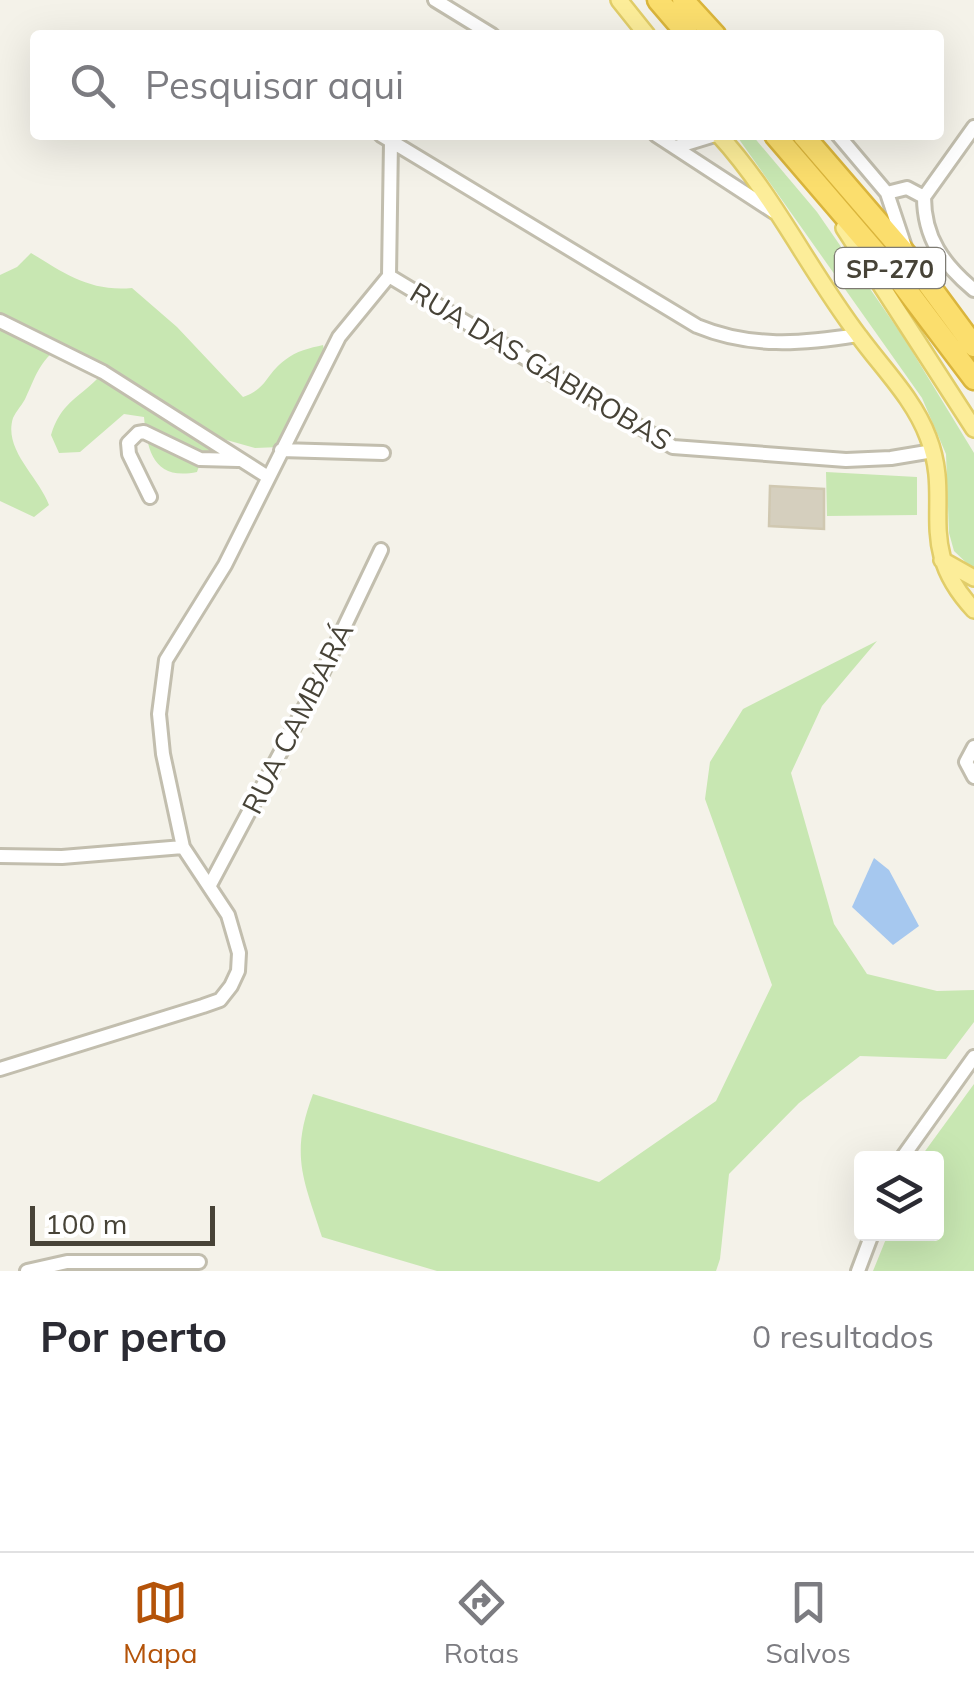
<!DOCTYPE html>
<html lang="pt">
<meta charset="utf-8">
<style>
:root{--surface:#fff;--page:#f7f7f7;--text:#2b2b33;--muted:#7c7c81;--line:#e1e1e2;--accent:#b45309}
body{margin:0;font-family:Mulish,sans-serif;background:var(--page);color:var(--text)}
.controls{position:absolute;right:30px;bottom:30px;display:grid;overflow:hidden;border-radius:10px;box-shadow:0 10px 40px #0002}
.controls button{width:90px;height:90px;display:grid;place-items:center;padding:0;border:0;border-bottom:2px solid var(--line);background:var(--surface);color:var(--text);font:50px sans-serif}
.scale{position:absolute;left:30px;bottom:25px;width:185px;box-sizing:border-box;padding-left:10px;border:5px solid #474337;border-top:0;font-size:28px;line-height:35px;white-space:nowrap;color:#474337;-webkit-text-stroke:8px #fff;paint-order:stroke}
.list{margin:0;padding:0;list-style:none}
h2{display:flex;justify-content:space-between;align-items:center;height:130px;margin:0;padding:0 40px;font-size:42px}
h2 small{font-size:32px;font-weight:400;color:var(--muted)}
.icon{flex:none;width:55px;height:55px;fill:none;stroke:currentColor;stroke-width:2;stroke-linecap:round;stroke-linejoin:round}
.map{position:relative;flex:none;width:974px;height:1271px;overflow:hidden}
.search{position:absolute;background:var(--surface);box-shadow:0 10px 40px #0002;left:30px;right:30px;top:30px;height:110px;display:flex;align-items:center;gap:25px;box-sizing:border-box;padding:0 35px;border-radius:10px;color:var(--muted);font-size:38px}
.sheet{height:280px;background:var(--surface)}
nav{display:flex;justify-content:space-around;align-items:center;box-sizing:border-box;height:140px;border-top:2px solid var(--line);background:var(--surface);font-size:28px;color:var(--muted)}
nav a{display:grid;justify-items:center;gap:5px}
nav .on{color:var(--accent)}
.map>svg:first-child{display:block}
</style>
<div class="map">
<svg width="974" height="1271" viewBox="0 0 974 1271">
<rect width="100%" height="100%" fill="#f4f2e9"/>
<path fill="#c8e7b2" d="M736,135h16l65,77 87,126 70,115v117l-20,-19 -5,-18 -3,-79 -24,-56z
M31,253c33,20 59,39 101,35l45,39 66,70c25,-9 22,-22 42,-37 11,-9 25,-12 38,-15 3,11 0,21 -3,33 -8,34 -16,41 -40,69l-25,1 -32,-9c-9,13 -21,17 -26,33 -43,9 -50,-21 -53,-55l-20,-3 -44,38 -21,1 -8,-18c10,-32 25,-35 47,-57l-7,-18 -36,-10c-17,15 -20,28 -29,47 -3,7 -10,14 -13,21 -10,32 26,59 36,87l-15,12 -34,-16v-226l17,-8z
M826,472l91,5v38l-90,1z
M877,641l-55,65 -31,67 43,151 33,50 70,17 37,-1v32l-28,37 -86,-3 -61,47 -70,71 -9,85 -4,12h-279l-115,-34c-19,-59 -32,-82 -9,-143l286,88 117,-81 56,-116 -67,-186 5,-37 33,-53z
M974,1084v187h-101l15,-37h48v-76h-16z"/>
<path fill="#a6c8ef" d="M874,858l15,12 30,56 -26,19 -41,-38z"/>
<path fill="#d5cfbe" stroke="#d0c8b1" stroke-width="2.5" d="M770,486l54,3v40l-55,-3z"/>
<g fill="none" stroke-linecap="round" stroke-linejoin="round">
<defs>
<path id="minor" d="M435,0l57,35
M381,135l316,191c53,22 105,18 160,9
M656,135l118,77
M838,135l49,58 18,54
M676,147l39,-12
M887,193l20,-5 17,9
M924,197c0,41 19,67 50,93
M924,197l50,-70
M389,276l284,171 173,13 45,-2 42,-7
M389,276l2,-135
M0,321l103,51 165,105
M281,450l102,3
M150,497l-21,-43 -1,-11 10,-10 6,-1 56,27 38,1
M974,747l-8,15 8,15
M0,856l62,1 121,-10
M210,885l107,-201 64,-134
M0,1069l203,-63 17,-6 11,-14 7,-15 1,-18 -11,-38 -45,-68 -20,-93 -4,-40 7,-54 59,-95 114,-228 50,-61
M902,1158l72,-101
M27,1271l40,-9h132
M858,1271l14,-37"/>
<path id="major" d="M619,0l28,35
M719,135c55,60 91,137 140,201 24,33 55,63 69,101 26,66 -15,108 46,173
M844,228l130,201
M942,560l32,18"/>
<path id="highway" d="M658,0l30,35
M683,0l32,35
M775,135l122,142 77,102
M803,135l106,123 65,88"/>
</defs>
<use href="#minor" stroke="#c2beae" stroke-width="18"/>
<use href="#major" stroke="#e1cd69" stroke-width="20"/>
<use href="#highway" stroke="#dab53c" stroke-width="25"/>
<use href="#minor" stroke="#fff" stroke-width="12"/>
<use href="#major" stroke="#fced99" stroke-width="15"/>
<use href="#highway" stroke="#fbde6d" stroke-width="20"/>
</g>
<g text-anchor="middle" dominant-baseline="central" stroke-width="8" stroke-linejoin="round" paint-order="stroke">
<rect fill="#fff" stroke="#7e7b73" stroke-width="2.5" x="835" y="248" width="110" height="40" rx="8"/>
<g font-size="25" font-weight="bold" fill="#474337">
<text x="890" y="268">SP-270</text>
</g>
<g font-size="28" fill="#474337" stroke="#fff">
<text transform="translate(541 366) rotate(31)">RUA DAS GABIROBAS</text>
<text transform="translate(297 718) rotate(-63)">RUA CAMBARÁ</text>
</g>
</g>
</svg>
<div class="controls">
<button><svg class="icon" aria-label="layers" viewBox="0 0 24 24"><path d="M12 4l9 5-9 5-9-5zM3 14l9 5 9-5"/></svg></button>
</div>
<div class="scale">100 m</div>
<div class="search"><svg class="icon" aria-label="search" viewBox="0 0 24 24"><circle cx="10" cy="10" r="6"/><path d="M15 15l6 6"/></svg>Pesquisar aqui</div>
</div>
<section class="sheet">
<h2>Por perto<small>0 resultados</small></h2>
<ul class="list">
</ul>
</section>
<nav>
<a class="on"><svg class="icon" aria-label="map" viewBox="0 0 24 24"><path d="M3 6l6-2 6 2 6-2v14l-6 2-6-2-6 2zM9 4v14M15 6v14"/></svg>Mapa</a>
<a><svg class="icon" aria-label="directions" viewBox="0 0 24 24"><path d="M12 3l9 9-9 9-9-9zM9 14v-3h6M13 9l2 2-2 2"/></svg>Rotas</a>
<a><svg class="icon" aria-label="saved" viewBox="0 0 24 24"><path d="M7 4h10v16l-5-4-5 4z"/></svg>Salvos</a>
</nav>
